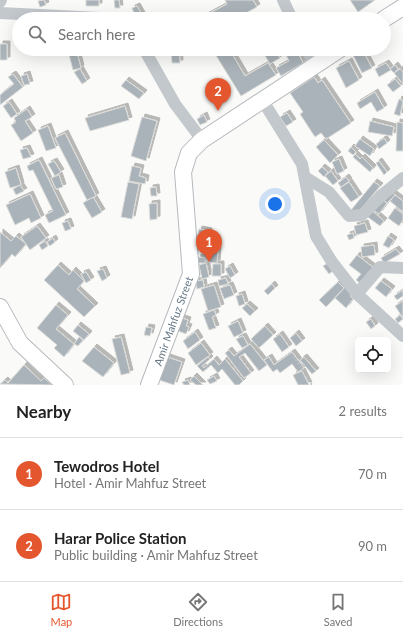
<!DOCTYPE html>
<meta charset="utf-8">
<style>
:root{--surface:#fff;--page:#f6f6f6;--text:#222;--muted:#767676;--line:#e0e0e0;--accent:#e4572e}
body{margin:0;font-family:Lato,sans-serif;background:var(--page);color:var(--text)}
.controls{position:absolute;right:12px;bottom:12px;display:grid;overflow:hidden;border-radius:6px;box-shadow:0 4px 16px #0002}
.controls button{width:36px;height:36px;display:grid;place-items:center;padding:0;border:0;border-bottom:1px solid var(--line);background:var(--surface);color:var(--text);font:20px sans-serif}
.you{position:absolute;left:275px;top:204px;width:14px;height:14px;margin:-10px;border:3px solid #fff;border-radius:50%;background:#1a73e8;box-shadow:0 0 0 6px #1a73e833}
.badge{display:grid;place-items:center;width:26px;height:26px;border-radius:50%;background:var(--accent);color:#fff;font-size:13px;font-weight:700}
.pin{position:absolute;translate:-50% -33px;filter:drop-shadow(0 1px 2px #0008)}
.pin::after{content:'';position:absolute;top:21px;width:14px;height:12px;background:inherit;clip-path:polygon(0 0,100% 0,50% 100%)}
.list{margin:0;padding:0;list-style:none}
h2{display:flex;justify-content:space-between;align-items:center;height:52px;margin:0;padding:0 16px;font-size:17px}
h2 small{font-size:13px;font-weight:400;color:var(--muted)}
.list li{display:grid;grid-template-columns:26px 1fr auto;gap:12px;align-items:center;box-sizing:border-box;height:72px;padding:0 16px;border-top:1px solid var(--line)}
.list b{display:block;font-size:15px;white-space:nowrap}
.list p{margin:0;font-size:13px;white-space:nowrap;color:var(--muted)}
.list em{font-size:13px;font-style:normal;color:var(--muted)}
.icon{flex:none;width:22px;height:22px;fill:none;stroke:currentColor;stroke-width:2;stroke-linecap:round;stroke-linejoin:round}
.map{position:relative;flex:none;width:403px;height:385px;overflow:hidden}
.search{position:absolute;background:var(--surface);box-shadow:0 4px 16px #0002;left:12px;right:12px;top:12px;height:44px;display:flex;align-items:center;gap:10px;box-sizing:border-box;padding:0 14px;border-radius:22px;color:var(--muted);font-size:15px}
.sheet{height:196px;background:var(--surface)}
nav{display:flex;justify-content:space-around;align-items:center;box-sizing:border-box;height:56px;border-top:1px solid var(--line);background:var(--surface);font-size:11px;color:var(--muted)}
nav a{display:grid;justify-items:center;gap:2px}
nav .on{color:var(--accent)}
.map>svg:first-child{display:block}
</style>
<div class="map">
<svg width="403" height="385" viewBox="0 0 403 385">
<defs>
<filter id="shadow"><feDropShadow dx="3" dy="-3" stdDeviation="0" flood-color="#0004"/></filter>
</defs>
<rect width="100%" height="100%" fill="#fafaf8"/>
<path fill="#aab3b9" stroke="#dcdcda" filter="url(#shadow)" d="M44,0l2,5 -6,2 -2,-6z
M86,0h13v6h-13z
M114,0h5l1,8h-5z
M225,0h28l4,7 -22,12h-36l28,-15z
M350,0h25l-17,12z
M137,6l5,9 -6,3 -4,-10z
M0,44h7v16h-7z
M76,49l5,19 -8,2 -5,-19z
M171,49h8l1,14h-8z
M212,49h27l-7,5 13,22 23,-13 8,12 -35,21z
M261,49h13l6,9 -10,6z
M283,49h13l7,14 -22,13 -5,-8 13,-7z
M350,49h12l10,19 -10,5z
M349,61l10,19 -13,8 -10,-20z
M386,63l5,7 -12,7 -4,-8z
M395,65l3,4 -4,4 -4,-4z
M80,69l7,12 -5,3 -8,-12z
M400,69l3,3v12l-9,-11z
M13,74l10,13 -23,18v-10l14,-11 -6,-7z
M27,74l3,10 -6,1 -3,-9z
M314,77l4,6 4,-3 29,43 -25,16 -5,-6 -6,4 -15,-23 3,-2 -13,-19z
M395,79l6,7 -8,6 -6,-7z
M126,80l18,13 -5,6 -18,-13z
M375,92l9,16 -7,4 -6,-10 -11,7 -3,-6z
M399,99l4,2 -3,15 -6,-2z
M9,102l8,12 -6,4 -8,-12z
M125,106l4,14 -39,11 -5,-13z
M27,109l5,8 -7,4 8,12 -12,8 -10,-16 5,-3 -2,-4z
M287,113l6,9 -7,4 -6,-9z
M204,115l3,7 -7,3 -3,-6z
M142,117l15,4 -11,40 -15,-5z
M370,121l24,6 -2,9 -24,-4z
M397,122l6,1v28h-7z
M48,126l8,22 -10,3 -8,-21z
M65,133l31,63 -9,4 -32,-62z
M384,138l3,5 -8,6 -3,-5z
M360,139l14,10 -4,7 -15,-10z
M324,140l14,15 -8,8 -14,-16z
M351,147l5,5 -3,3 -5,-4z
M27,148l4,9 -8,2 -3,-9z
M355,154l5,5 2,-2 11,11 -3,4 -17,-15z
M339,159l5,12 -7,3 -5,-12z
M39,160l27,55 -17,8 -4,-8 8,-4 -20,-41 -4,1 -2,-5z
M54,161l7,11 -6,4 -7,-12z
M379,161l8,11 -3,3 -8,-12z
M132,166l9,2 -2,8 7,2 -1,6 -16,-3z
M322,167l6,5 -4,5 -6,-6z
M16,168l5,17 -11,3 -5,-16z
M331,171l7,10 -5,4 -8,-9z
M59,175l4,12 -7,2 -5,-11z
M346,177l3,4 -8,6 -3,-4z
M128,182l11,2 -7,35 -11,-2z
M349,182l10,15 -8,5 -11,-14z
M374,182l6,4 -23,28 -6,-4z
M20,185l4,6 -8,4 -3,-6z
M156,187l1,9h-6l-1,-8z
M389,189l6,6 -8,8 -6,-6z
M30,194l11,24 -10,5 -2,-5 -14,7 -9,-20z
M395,195l8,6v11l-13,-11z
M93,197l9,15 -10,6 -9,-15z
M381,199l6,4 -8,11 -6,-4z
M157,203v16l-7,1 -1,-16z
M395,208l8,6v6l-4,6 -11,-8z
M370,209l14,12 -4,5 -15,-11z
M68,221l3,8 -6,2 -3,-8z
M365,223l3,9 -12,3 -2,-9z
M37,226l9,12 -16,12 -9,-13z
M199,229l10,2 -1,10 -11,-2z
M0,232l11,9 5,-5 10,8 -11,13 -3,-3 -12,14z
M353,233l1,5 -5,2 -2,-5z
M388,236l6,4 -5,8 -6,-3z
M53,238l2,4 -5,4 -3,-4z
M45,241l3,5 -6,4 -3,-5z
M199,241h8l-1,10 -8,-1z
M374,245l1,10 -13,2 -1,-10z
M209,248l9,2 -1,13 -10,-1z
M396,249l4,5 -16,9 -3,-5z
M357,255l17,13 -13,16 -5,-4 5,-6 -12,-9z
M198,257l7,1v5h-8z
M206,263l3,14 -7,2 -3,-14z
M328,263l6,7 -5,4 -6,-8z
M213,264h8v12h-9z
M58,265l11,10 4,-5 11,11 -7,8 18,17 -11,11 -40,-37z
M230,266l5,9 -5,3 -5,-9z
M103,269l4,9 -5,3 -5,-10z
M86,272l5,8 -5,3 -5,-9z
M226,278l2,6 -9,2 -1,-6z
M203,280l1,7 -7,2 -1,-8z
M381,281l11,8 -6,8 -11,-9z
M338,282l6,6 -18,19 -7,-7z
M272,284l3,4 -7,7 -4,-4z
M214,285l7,22 -13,4 -7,-22z
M230,285l4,10 -10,4 -4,-11z
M345,287l7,6 -2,3 3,3 -7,9 -11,-10z
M403,290v6l-6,4 -3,-4z
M242,294l3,10 -6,2 -3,-10z
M403,301v17l-8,-12z
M247,304l8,7 -5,5 -8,-8z
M56,305l12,10 -12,14 18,15 -10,13 -10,-9 3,-3 -20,-17z
M214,310l2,5 -4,2 4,11 -7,2 -6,-16z
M400,315l3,4 -5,4 -3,-4z
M182,318l6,2 -2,6 3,1 -3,7 -8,-3z
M371,319l4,7 -4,3 -5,-7z
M238,321l5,12 -9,4 -6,-11z
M78,325l11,9 -5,6 -11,-9z
M265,326l8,9 -14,13 -8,-9z
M146,327l6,1 -2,8 -6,-1z
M195,332l5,8 -12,9 -5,-8z
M296,333l6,8 -6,5 -6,-8z
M280,334l9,13 -7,5 -9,-13z
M243,336l5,9 -6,3 -6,-9z
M79,337l4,3 -5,6 -4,-2z
M121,337l9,36 -9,2 -9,-36z
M201,343l9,12 -14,10 -8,-12z
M250,344l17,21 -8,6 -14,-18 -6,4 12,16 -7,5 -19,-25 4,-3 5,6z
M94,347l20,16 -11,14 -21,-16z
M292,352l12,16 -6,4 -6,-8 -12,9 -3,-4 -4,3 -9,-12 5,-3 5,8z
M167,357l15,5 -8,23 -15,-5z
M208,357l2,2 -8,7 2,2 10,-9 5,6 6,-6 18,22 -4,4h-4l-13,-16 -4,4 -7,-8 -8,7 -6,-6z
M304,357l12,14 -4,3 -12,-14z
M24,365l17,16 3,-3 8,7 -52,-1 5,-4 3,3z
M302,371l7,14h-11l-5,-10z
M194,376l9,9h-7l-6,-5z
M214,376l3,5 -7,3 -3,-4z
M188,380l2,5h-6l-2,-3z"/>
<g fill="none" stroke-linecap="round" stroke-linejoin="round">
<defs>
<path id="major" d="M384,19l19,-12
M0,307l20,36 45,42
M149,385l42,-111 -8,-102 6,-19 13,-13 138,-91"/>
</defs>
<use href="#major" stroke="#b5babe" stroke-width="18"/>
<path stroke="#bbbfc2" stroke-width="1.5" stroke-dasharray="2 2" stroke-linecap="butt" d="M291,353l21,32"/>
<path stroke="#c3c8cc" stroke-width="12" d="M283,0l9,19
M0,2l1,-2
M0,13l119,6
M144,49l31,55 27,36
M307,49l8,17
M263,101l39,63 14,72 16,26 25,32 46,42
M305,177l24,15 20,24 13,-1 20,-20 21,-17
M357,294l23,-27 23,1"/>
<use href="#major" stroke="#fff" stroke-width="16"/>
</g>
<g text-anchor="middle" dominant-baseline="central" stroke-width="4" stroke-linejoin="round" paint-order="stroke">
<g font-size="11" fill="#657683" stroke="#fff">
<text transform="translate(173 321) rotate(-70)">Amir Mahfuz Street</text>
</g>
</g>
</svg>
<div class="controls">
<button><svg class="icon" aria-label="locate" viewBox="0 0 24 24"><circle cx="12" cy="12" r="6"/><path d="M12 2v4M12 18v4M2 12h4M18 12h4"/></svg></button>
</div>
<div class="you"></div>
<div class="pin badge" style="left:209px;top:262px">1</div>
<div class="pin badge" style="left:218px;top:111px">2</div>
<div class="search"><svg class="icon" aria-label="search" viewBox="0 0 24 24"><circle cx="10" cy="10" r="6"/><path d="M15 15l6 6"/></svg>Search here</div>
</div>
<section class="sheet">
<h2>Nearby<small>2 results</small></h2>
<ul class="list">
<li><span class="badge">1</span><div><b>Tewodros Hotel</b><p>Hotel · Amir Mahfuz Street</p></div><em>70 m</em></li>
<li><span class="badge">2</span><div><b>Harar Police Station</b><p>Public building · Amir Mahfuz Street</p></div><em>90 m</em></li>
</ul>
</section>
<nav>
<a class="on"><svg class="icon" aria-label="map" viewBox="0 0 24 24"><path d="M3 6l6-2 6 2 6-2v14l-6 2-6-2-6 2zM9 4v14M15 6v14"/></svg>Map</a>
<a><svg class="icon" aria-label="directions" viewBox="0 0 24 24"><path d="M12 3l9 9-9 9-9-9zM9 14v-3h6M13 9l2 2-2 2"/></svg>Directions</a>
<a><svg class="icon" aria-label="saved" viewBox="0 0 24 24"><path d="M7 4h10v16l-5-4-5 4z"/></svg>Saved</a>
</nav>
